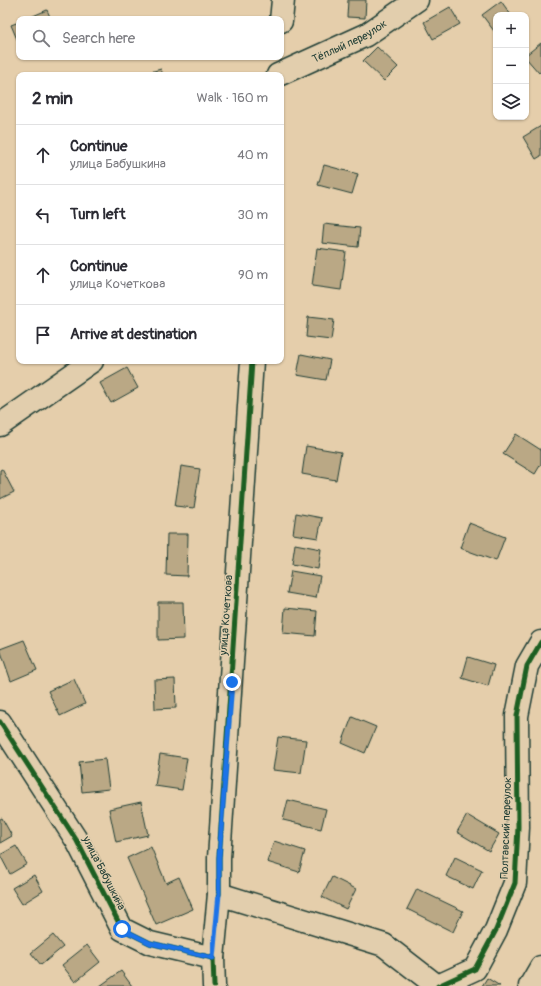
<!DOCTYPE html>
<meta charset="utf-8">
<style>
:root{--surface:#fff;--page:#f7f7f7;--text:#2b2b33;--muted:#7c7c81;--line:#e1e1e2}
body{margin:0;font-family:Pangolin,sans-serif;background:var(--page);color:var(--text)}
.controls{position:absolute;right:12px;top:12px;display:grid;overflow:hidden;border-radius:8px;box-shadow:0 1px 3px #0004}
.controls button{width:36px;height:36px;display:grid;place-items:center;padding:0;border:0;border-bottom:1px solid var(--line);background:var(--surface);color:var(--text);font:20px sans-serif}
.stop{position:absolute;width:12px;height:12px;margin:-9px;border:3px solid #1a73e8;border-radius:50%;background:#fff}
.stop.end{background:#1a73e8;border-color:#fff;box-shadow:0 1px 4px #0008}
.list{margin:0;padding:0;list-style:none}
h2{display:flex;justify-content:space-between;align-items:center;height:52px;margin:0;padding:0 16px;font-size:17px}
h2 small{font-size:13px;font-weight:400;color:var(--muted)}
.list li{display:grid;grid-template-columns:26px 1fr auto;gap:12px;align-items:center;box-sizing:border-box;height:60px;padding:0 16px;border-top:1px solid var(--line)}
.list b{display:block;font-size:15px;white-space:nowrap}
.list p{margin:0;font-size:13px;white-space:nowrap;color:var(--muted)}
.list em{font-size:13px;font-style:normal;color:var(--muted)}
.icon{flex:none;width:22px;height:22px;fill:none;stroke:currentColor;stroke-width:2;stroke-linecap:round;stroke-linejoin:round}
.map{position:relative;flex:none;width:541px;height:986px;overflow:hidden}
.search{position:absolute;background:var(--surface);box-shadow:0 1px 3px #0004;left:16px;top:16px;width:268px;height:44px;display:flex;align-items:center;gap:10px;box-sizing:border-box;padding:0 14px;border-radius:8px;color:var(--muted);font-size:15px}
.panel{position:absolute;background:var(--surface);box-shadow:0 1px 3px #0004;left:16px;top:72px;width:268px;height:292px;border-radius:8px}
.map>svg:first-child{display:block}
</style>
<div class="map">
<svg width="541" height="986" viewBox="0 0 541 986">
<rect width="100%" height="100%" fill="#e5ceab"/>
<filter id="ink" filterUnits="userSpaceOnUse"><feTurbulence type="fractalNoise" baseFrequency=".025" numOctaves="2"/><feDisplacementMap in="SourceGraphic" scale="8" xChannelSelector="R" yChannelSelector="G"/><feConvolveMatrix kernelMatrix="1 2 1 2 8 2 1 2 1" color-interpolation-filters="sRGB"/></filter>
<g filter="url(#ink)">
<path fill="#baa885" stroke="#1f3d34" d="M348,0h18l-1,18 -18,-1z
M501,1l10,14h-15v15l-2,1 -12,-16z
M450,7l10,17 -27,15 -9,-17z
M47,10l4,9h-25z
M19,22v22l-8,-19z
M541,43v28l-2,2 -13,-15v-3z
M377,47l21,20 -14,14 -21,-20z
M161,69l2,6h-24z
M541,126v30l-5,3 -13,-22z
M324,165l34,9 -6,20 -34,-9z
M324,224l36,4 -2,19 -36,-4z
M317,248l29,4 -5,38 -29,-4z
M308,317l26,3 -3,20 -25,-3z
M301,354l29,6 -4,20 -29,-5z
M127,368l11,20 -27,15 -11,-20z
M516,434l25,16v14l-6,10 -32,-20z
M306,446l35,6 -5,28 -34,-6z
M181,466l19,3 -6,39 -19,-2z
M2,469l12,23 -14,7v-29z
M296,513l26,5 -4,20 -25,-4z
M469,523l36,14 -9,24 -36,-13z
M167,534h21l-1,42 -21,-1z
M295,544l26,5 -3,20 -26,-5z
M291,571l29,5 -4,22 -29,-5z
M158,602h25l1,37 -26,1z
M285,608l32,3 -2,25 -32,-3z
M24,640l13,30 -26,11 -11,-32z
M468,657l26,8 -6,21 -26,-8z
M74,679l11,25 -25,12 -12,-25z
M175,679l1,29 -21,1 -1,-29z
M352,717l24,10 -11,26 -23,-10z
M278,737l28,3 -5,33 -28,-3z
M160,754l27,4 -5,32 -27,-4z
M105,759l4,30 -27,3 -3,-30z
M288,800l38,9 -5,20 -38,-9z
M141,802l7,33 -32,7 -7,-33z
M467,815l32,19 -10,17 -32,-19z
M2,818l10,18 -12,7v-24z
M274,841l31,10 -6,21 -32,-10z
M16,846l11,18 -17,10 -10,-19z
M151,847l15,36 13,-6 14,32 -37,16 -29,-67z
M455,857l27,13 -9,19 -27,-13z
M34,875l9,16 -21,13 -10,-16z
M332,877l24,12 -10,20 -24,-12z
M417,889l46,22 -10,21 -46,-23z
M53,935l10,12 -22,18 -10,-12z
M87,945l13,17 -25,20 -13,-17z
M121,971l11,15h-32z
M487,978l13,8h-18z"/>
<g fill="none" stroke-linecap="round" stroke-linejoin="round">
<defs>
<g id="minor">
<path d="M281,21l2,-21"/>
<path id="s1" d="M278,75l88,-40 51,-35"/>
<path d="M0,425l92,-64"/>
<path d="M0,722l77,119 45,88 28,14 63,15 1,28"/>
<path d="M219,894v-36l33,-497"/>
<path d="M213,958l6,-64 165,51 53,41"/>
<path d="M438,986l37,-17 21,-39 19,-47 3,-56 -1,-111 10,-50 14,-24"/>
<path d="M530,986l11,-19"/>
</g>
</defs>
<use href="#minor" stroke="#1f3d34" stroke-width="25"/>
<use href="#minor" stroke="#e2cead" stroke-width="22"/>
<defs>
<path id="cycleway" d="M0,722l77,119 45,88 28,14 63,15 1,28
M219,894v-36l33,-497
M438,986l37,-17 21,-39 19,-47 3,-56 -1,-111 10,-50 14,-24"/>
</defs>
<use href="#cycleway" stroke="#e2cead" stroke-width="8"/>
<use href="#cycleway" stroke="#1b5e20" stroke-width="5"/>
</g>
</g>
<g fill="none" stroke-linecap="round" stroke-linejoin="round" filter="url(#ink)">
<path stroke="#1a73e8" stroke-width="5" d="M122,929l28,14 63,15 6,-64v-36l13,-176"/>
</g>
<g text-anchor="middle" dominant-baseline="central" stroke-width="3" stroke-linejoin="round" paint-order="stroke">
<g font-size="11" fill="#1f3d34" stroke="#e2cead">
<text stroke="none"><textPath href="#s1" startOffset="79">Тёплый переулок</textPath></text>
<text transform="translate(226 615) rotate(-86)">улица Кочеткова</text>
<text transform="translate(506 828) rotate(-88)">Полтавский переулок</text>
<text transform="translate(104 873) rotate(63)">улица Бабушкина</text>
</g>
</g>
</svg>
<div class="controls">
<button>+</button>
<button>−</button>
<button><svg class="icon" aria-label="layers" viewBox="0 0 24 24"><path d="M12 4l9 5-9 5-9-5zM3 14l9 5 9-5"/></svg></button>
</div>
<div class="stop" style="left:122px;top:929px"></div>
<div class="stop end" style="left:232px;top:682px"></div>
<div class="search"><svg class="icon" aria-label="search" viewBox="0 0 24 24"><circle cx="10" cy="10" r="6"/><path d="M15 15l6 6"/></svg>Search here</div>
<section class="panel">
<h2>2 min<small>Walk · 160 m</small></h2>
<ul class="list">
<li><svg class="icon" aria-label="ahead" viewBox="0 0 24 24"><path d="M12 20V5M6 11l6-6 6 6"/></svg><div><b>Continue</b><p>улица Бабушкина</p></div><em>40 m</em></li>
<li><svg class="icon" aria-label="left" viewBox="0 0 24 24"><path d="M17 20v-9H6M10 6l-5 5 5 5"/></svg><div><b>Turn left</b></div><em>30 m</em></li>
<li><svg class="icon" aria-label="ahead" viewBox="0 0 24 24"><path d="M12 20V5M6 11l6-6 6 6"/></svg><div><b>Continue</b><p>улица Кочеткова</p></div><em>90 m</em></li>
<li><svg class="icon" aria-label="arrive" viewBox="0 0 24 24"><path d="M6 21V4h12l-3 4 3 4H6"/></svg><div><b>Arrive at destination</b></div></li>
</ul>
</section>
</div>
